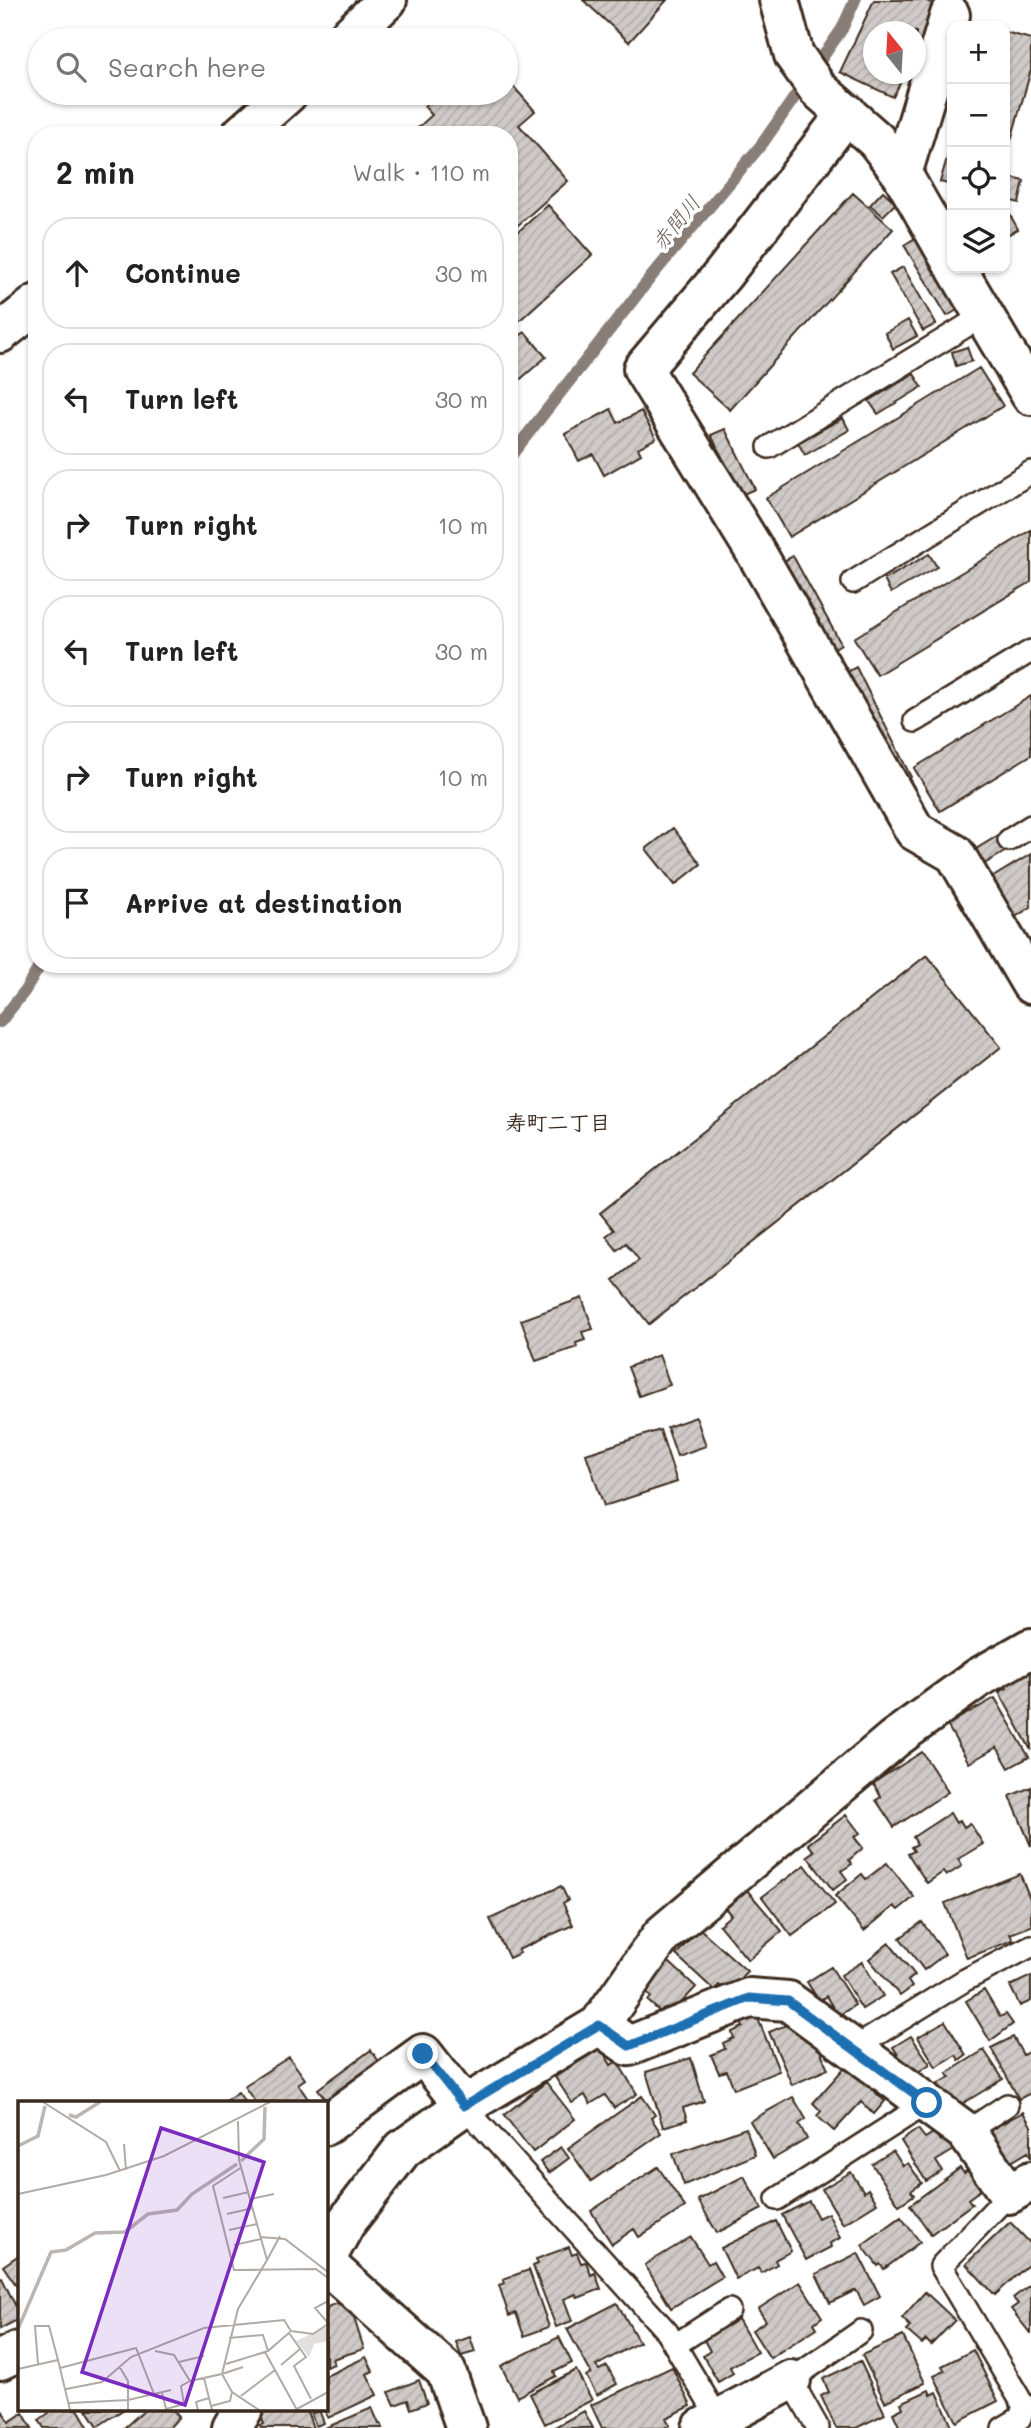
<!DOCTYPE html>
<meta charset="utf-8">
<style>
:root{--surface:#fff;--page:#f2f2f2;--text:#222;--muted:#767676;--line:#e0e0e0}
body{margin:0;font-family:Mali,"Klee One",sans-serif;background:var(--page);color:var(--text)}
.controls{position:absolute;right:21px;top:21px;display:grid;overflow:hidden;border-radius:14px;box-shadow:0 2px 5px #0004}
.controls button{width:63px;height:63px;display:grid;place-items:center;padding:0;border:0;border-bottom:2px solid var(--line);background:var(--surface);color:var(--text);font:35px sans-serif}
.compass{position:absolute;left:863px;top:21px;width:63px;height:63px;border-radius:50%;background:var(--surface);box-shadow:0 2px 5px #0004;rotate:342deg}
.stop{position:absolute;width:21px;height:21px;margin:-16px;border:5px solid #1f6fb2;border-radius:50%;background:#fff}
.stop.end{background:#1f6fb2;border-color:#fff;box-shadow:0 2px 7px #0008}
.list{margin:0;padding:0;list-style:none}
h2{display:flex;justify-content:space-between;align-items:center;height:91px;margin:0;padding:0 28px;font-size:30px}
h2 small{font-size:23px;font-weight:400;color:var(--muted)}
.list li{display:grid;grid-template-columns:46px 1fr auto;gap:21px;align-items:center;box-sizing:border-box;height:112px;margin:0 14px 14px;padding:0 14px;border:2px solid var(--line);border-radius:28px}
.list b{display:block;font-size:26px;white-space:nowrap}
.list em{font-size:23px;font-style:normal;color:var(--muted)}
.icon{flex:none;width:38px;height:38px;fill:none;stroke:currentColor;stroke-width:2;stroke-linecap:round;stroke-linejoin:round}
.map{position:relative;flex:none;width:1031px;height:2428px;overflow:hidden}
.search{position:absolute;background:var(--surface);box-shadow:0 2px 5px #0004;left:28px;top:28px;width:490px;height:77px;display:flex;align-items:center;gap:18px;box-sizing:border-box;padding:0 24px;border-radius:38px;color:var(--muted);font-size:26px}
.panel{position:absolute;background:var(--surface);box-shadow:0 2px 5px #0004;left:28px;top:126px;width:490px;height:847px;border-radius:28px}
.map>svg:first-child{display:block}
</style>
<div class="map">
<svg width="1031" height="2428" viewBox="0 0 1031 2428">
<defs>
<pattern id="building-hatch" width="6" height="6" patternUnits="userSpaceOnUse" patternTransform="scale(1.75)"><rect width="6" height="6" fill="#cfcac7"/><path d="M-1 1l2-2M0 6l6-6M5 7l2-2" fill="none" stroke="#b3aeaa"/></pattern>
</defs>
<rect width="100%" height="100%" fill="#fff"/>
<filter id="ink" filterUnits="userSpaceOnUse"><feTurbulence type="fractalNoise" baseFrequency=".0143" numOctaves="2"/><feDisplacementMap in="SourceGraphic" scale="14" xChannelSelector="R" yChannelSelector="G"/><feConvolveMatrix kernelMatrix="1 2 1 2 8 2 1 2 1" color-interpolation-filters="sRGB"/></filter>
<g filter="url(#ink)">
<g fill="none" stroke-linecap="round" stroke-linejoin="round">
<path stroke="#887e77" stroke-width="12" d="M509,458l142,-181 111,-133 80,-115 13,-29
M0,1022l24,-30 17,-28"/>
</g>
<path fill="url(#building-hatch)" stroke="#3b2a1e" stroke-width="2" d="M583,0h84l-38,42z
M874,0h51l12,6 -21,45v-19h-42v42h31l-12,23 -53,-25z
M1005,32l26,7v31l-26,91z
M506,78l29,33 -16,14 49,56 -59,52v-98h-99l22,-20 -8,-9 16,-13 14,2 52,-2z
M952,141v44l-12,-3z
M1008,177l16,4 -5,22 -14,-4z
M883,191l13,12 -13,13 -13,-11z
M853,193l40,36 -163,181 -41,-37z
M548,205l44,50 -83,75v-90z
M1005,206l13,23 -13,7z
M917,237l42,72 -12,7 -43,-71z
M903,267l33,57 -13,7 -33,-57z
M908,320l9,16 -24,13 -8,-16z
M525,332l21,25 -30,26 -7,-9v-36l6,-4 3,3z
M967,347l5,14 -16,5 -4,-14z
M979,368l24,38 -214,131 -23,-39z
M914,374l8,13 -44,27 -9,-13z
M611,409l7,14 23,-12 15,27 -18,10 3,6 -37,21 -11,-21 -14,7 -14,-27z
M843,418l6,12 -44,25 -7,-12z
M725,429l30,60 -14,6 -30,-60z
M1031,530v52l-154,93 -23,-37z
M929,554l8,13 -46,26 -7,-13z
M793,556l48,88 -13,8 -48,-89z
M856,667l55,110 -11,6 -55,-110z
M1031,696v59l-91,56 -26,-43z
M673,828l28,36 -26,21 -29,-36z
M999,835l9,15 -34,20 -8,-15z
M1031,854v53l-19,12 -24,-39z
M927,955l74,92 -352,277 -35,-44 25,-20 -13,-17 -9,7 -11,-14 8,-6 -14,-17z
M582,1298l11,31 -11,3 3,8 -9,3 1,4 -41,14 -15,-41z
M659,1355l11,30 -31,11 -11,-29z
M696,1417l10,29 -29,10 -10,-29z
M660,1430l17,52 -73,24 -18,-52z
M1031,1669v81l-32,-58 8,-4 -3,-5z
M995,1698l34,59 -20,11 -12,-21 -28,16 -22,-38z
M922,1752l26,40 -54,35 -18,-27 5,-3 -8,-14z
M1031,1787v59l-21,-50z
M950,1813l6,10 4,-3 4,7 6,-4 13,21 -25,15 4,7 -16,10 -3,-4 -16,11 -19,-29 6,-3 -3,-4 6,-3 -4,-7z
M846,1815l14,18 -6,4 9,11 -14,12 3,4 -11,7 6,8 -14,11 -26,-34 7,-5 -6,-7z
M887,1863l27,34 -16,13 -4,-4 -30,25 -29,-35 27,-22 4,5z
M805,1865l30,39 -43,32 -30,-39z
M1020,1874l11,27v25l-21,8 3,6 -46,18 -22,-55z
M561,1886l7,14 -5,3 10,22 -55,25 2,3 -11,5 -19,-39z
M746,1889l36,42 -34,29 -29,-35 12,-10 -6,-7z
M922,1922l23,32 -21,16 -24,-32z
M699,1928l48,43 -19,21 -9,-7 -5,5 -38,-35z
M889,1943l26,32 -7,6 4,6 -12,9 -31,-37z
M669,1962l27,25 -29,31 -19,-17 3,-4 -8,-7z
M862,1962l21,34 -21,13 -21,-34z
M831,1967l24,38 -17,11 -12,-20 -7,5 -12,-19z
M1031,1976v25l-11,5 -10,-20z
M984,1990l16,27 6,-3 7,10 -23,17 -24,-40z
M757,2016l22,55 -45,18 -7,-18 -8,2 -8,-18 14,-6 -2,-6 11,-5 -2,-6 11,-5 -2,-5z
M945,2021l21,34 -7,5 -3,-5 -20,12 -18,-30z
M791,2023l9,5 6,12 8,-4 14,33 -36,16 -23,-53z
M911,2036l19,28 -18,12 -19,-29z
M1013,2037l10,18 5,-3 3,5v36l-12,6 -28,-51z
M601,2048l10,17 6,-4 20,33 -23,14 -9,-13 -15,9 -5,-9 -13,8 -17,-26z
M371,2050l9,13 -52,39 -10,-13z
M984,2050l19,29 -43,26 -14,-10 -8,-11 12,-7 -3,-4z
M289,2057l16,22 -7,5 12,18h-55l-11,-16z
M691,2058l13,43 -21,7 4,12 -24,7 -17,-55z
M846,2066l39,35 -11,13 -13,-12 -27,29 -17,-15 4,-5 -8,-8z
M546,2082l29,37 -42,33 -29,-37z
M238,2092l7,10h-22z
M642,2096l13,19 -4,3 10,15 -70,48 -23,-33z
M793,2097l13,22 -7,5 8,15 -34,20 -23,-38z
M1023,2112l8,14v32l-3,-6 -20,12 -19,-33z
M746,2128l9,27 -71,30 -11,-31z
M918,2129l7,9 10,-6 5,9 6,-3 8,12 -18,11 6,10 -16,10 -25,-40z
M561,2147l8,11 -20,15 -9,-11z
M893,2151l10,15 5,-3 14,20 -11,8 3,4 -15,10 -27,-41z
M658,2167l27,40 -46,30 -5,-8 -22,15 -21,-33z
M960,2168l4,5 5,-4 14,19 -15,11 4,5 -41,30 -21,-29z
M851,2172l13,20 4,-3 9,14 -34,21 -21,-35z
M744,2176l18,33 -45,24 -19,-33z
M809,2201l9,17 10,-5 12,25 -10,5 1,4 -25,13 -24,-45z
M901,2217l19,25 -36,27 -4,-5 -2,2 -16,-21z
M776,2221l15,30 -16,9 2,4 -16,9 -3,-5 -22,11 -15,-31z
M1010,2222l21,22v18l-36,33 -29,-31z
M691,2237l17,27 5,-3 9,16 -51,31 -26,-43z
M569,2247l3,8 5,-2 4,10 5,-1 5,13 4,-2 6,16 -23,9 -2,-4 -12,5 8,22 -16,6 -23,-61 5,-2 -2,-5z
M858,2253l22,43 -16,9 -8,-15 -26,13 -14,-29z
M19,2255v34l-16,-23z
M529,2270l20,57 -25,9 -8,-23 -7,3 -10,-31 6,-2 -2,-4z
M2,2278l17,35v6l-19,10v-50z
M800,2282l22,35 -8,6 3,5 -47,30 -18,-28 14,-9 -8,-12z
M1031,2284v49h-1l-19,-24 7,-5 -5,-6z
M925,2292l30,28 -24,25 -5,-5 -4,4 -15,-13 4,-4 -9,-9z
M344,2302l1,5 5,-1 14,43 -32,10 2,5 -8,3v-55l3,-6z
M617,2303l22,39 -43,24 3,4 8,-4 10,18 -20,11 -11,-19 5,-3 -24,-44z
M738,2319l19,33 -27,15 3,6 -15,9 -15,-26 7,-5 -6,-11z
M903,2336l22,47 -40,19 -23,-47z
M470,2337l5,15 -14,4 -5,-14z
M559,2337l13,26 -18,9 2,4 -39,21 -16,-31z
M973,2350l25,51 -41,21 -23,-46 11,-5 -3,-5z
M366,2357l7,14 -6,3 10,21 -49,23 -4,-9h2v-33z
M860,2361l25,53 -29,14h-20l-15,-32 8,-4 -6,-13z
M672,2367l19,39 -25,12 4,7 -6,3h-62l-11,-23z
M576,2370l16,30 -47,24 -15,-30z
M419,2380l8,23 -16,6 -3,-9 -13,5 -6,-13z
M929,2390l2,5 6,-3 16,36h-53l-7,-15 10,-5 -2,-5z
M372,2408l7,16h2l2,4h-58z
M47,2409h31l11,19h-45l-5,-8 10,-7z
M87,2409h37l-26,17z
M145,2409h27l7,8 -10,11h-45z
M273,2409h33l7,19h-52l-1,-3 4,-1 -4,-11z
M2,2410l7,12 14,-9 9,15h-32z
M319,2410l5,13 -8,3 -5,-12z
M584,2411l9,17h-40z"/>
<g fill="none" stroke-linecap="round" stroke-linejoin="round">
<defs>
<path id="lane" d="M769,447l215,-132
M853,582l178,-110
M915,721l116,-70
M1009,840l22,-14
M853,2049l112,-69 66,-34
M464,2106l203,226 51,86
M966,2132l41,-27
M777,2199l150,-96
M675,2345l54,-35
M818,2428l-27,-48 70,-49
M1003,2428l17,-10 4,-12 -83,-140 68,-72"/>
<path id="street" d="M779,0l15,55 24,34 58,51 26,34 50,88
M847,113l-123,160 -81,96 115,187 157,275 40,23 76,130
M902,174l48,-159
M956,268l75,127
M599,2025l30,21 120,-48 39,3 178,131 43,62 22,-13
M326,2125l97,-71 41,52
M326,2259l19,-35 58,-75 61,-43 135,-81 63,-90 232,-196 84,-61 53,-30
M326,2264l120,107 20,57
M0,2360l19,-9
M232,2428l11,-19
M702,2428l89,-48"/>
<path id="secondary" d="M345,40l42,-40
M241,135l47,-42
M0,333l37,-29"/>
</defs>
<use href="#lane" stroke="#3b2a1e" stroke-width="26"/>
<use href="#street" stroke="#3b2a1e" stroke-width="44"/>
<use href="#secondary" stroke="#3b2a1e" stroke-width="44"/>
<use href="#lane" stroke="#fff" stroke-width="21"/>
<use href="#street" stroke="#fff" stroke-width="38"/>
<use href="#secondary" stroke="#fff" stroke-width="38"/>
</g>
</g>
<g fill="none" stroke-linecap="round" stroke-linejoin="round" filter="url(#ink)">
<path stroke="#1f6fb2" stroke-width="9" d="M423,2054l41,52 135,-81 30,21 120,-48 39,3 139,102"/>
</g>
<g text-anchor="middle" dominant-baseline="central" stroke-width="7" stroke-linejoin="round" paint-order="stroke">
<g font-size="21" font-style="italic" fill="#685b52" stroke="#fff">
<text transform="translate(675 222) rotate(-51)">赤間川</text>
</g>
<g font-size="21" font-weight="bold" fill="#3b2a1e" stroke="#fff">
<text x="558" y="1121">寿町二丁目</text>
</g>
</g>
<g transform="translate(18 2101)">
<rect width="310" height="310" fill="#fff"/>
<path d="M310,225v15l-14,3 -5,13 -13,-16z" fill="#e2e0de"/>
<path fill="none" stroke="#bcb6b3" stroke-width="3.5" d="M51,14l7,2 24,-15M0,45l20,-10 7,-30M223,60l23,-22 1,-32M0,228l33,-77 15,-2 29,-17 30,-1 23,-18 29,-4 15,-16 45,-30"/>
<path fill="none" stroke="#b1aaa5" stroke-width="2" d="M25,1l63,40 14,29M106,43l2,26M224,66l-29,19 21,84 82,-1 12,9M0,93l88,-19 58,-19 106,-54M205,97l26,-6M233,98l23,-5M209,113l26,-6M211,129l28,-6M242,136l25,2 43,33M216,144l27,-6M249,159l13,-24M310,200l-13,7 13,15M271,232l17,24 -12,9 17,33M211,237l34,-3 5,16M137,250l19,4 16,26 32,-7 10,18 27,18M247,251l32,58M161,261l25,-6M20,263l-3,-38h14l9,34M208,263l42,-13 22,-19M263,264l19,-16M101,265l9,15v29M42,267l76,-20 18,46M0,268l40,-9 12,50M204,273l16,-65 29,-49 -28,-100 -1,-39M204,273l21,-7M186,277l8,32M48,288l36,-7 29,-25 73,-29 80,-8 7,11 22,3 15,-10M144,292l4,16 18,-5 -3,-18 9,-5M223,295l34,-26M51,302l59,-3 43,-10M193,305l19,-5 2,-9M279,308l31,-17M180,309l-2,-8 13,-4"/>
<path fill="#7b2cbf" fill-opacity="0.15" stroke="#7b2cbf" stroke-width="3.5" d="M143,27l103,34 -79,243 -103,-33z"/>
<rect width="310" height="310" fill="none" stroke="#3b2a1e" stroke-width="3.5"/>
</g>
</svg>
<div class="controls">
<button>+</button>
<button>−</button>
<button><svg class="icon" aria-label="locate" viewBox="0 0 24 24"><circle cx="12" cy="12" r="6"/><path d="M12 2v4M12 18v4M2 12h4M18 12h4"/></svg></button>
<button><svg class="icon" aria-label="layers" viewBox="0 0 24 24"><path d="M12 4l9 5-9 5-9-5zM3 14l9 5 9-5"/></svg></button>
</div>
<svg class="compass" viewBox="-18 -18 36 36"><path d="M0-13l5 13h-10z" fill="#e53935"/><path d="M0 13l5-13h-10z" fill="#767676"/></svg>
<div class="stop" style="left:927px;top:2103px"></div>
<div class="stop end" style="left:423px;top:2054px"></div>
<div class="search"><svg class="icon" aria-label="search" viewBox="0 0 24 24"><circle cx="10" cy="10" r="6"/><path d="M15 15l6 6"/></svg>Search here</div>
<section class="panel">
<h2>2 min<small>Walk · 110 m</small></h2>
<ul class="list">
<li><svg class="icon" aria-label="ahead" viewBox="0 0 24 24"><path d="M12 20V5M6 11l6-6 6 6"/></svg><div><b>Continue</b></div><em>30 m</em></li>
<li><svg class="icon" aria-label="left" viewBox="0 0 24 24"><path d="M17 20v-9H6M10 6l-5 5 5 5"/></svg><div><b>Turn left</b></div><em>30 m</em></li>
<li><svg class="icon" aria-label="right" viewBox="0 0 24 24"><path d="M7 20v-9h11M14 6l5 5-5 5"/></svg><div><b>Turn right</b></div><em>10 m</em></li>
<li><svg class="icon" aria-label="left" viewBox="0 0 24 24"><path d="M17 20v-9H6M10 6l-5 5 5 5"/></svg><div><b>Turn left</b></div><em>30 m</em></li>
<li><svg class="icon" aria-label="right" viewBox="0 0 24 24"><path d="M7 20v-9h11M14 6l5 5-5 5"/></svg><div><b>Turn right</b></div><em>10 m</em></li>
<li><svg class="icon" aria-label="arrive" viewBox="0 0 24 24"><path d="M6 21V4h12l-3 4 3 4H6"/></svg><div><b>Arrive at destination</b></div></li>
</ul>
</section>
</div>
